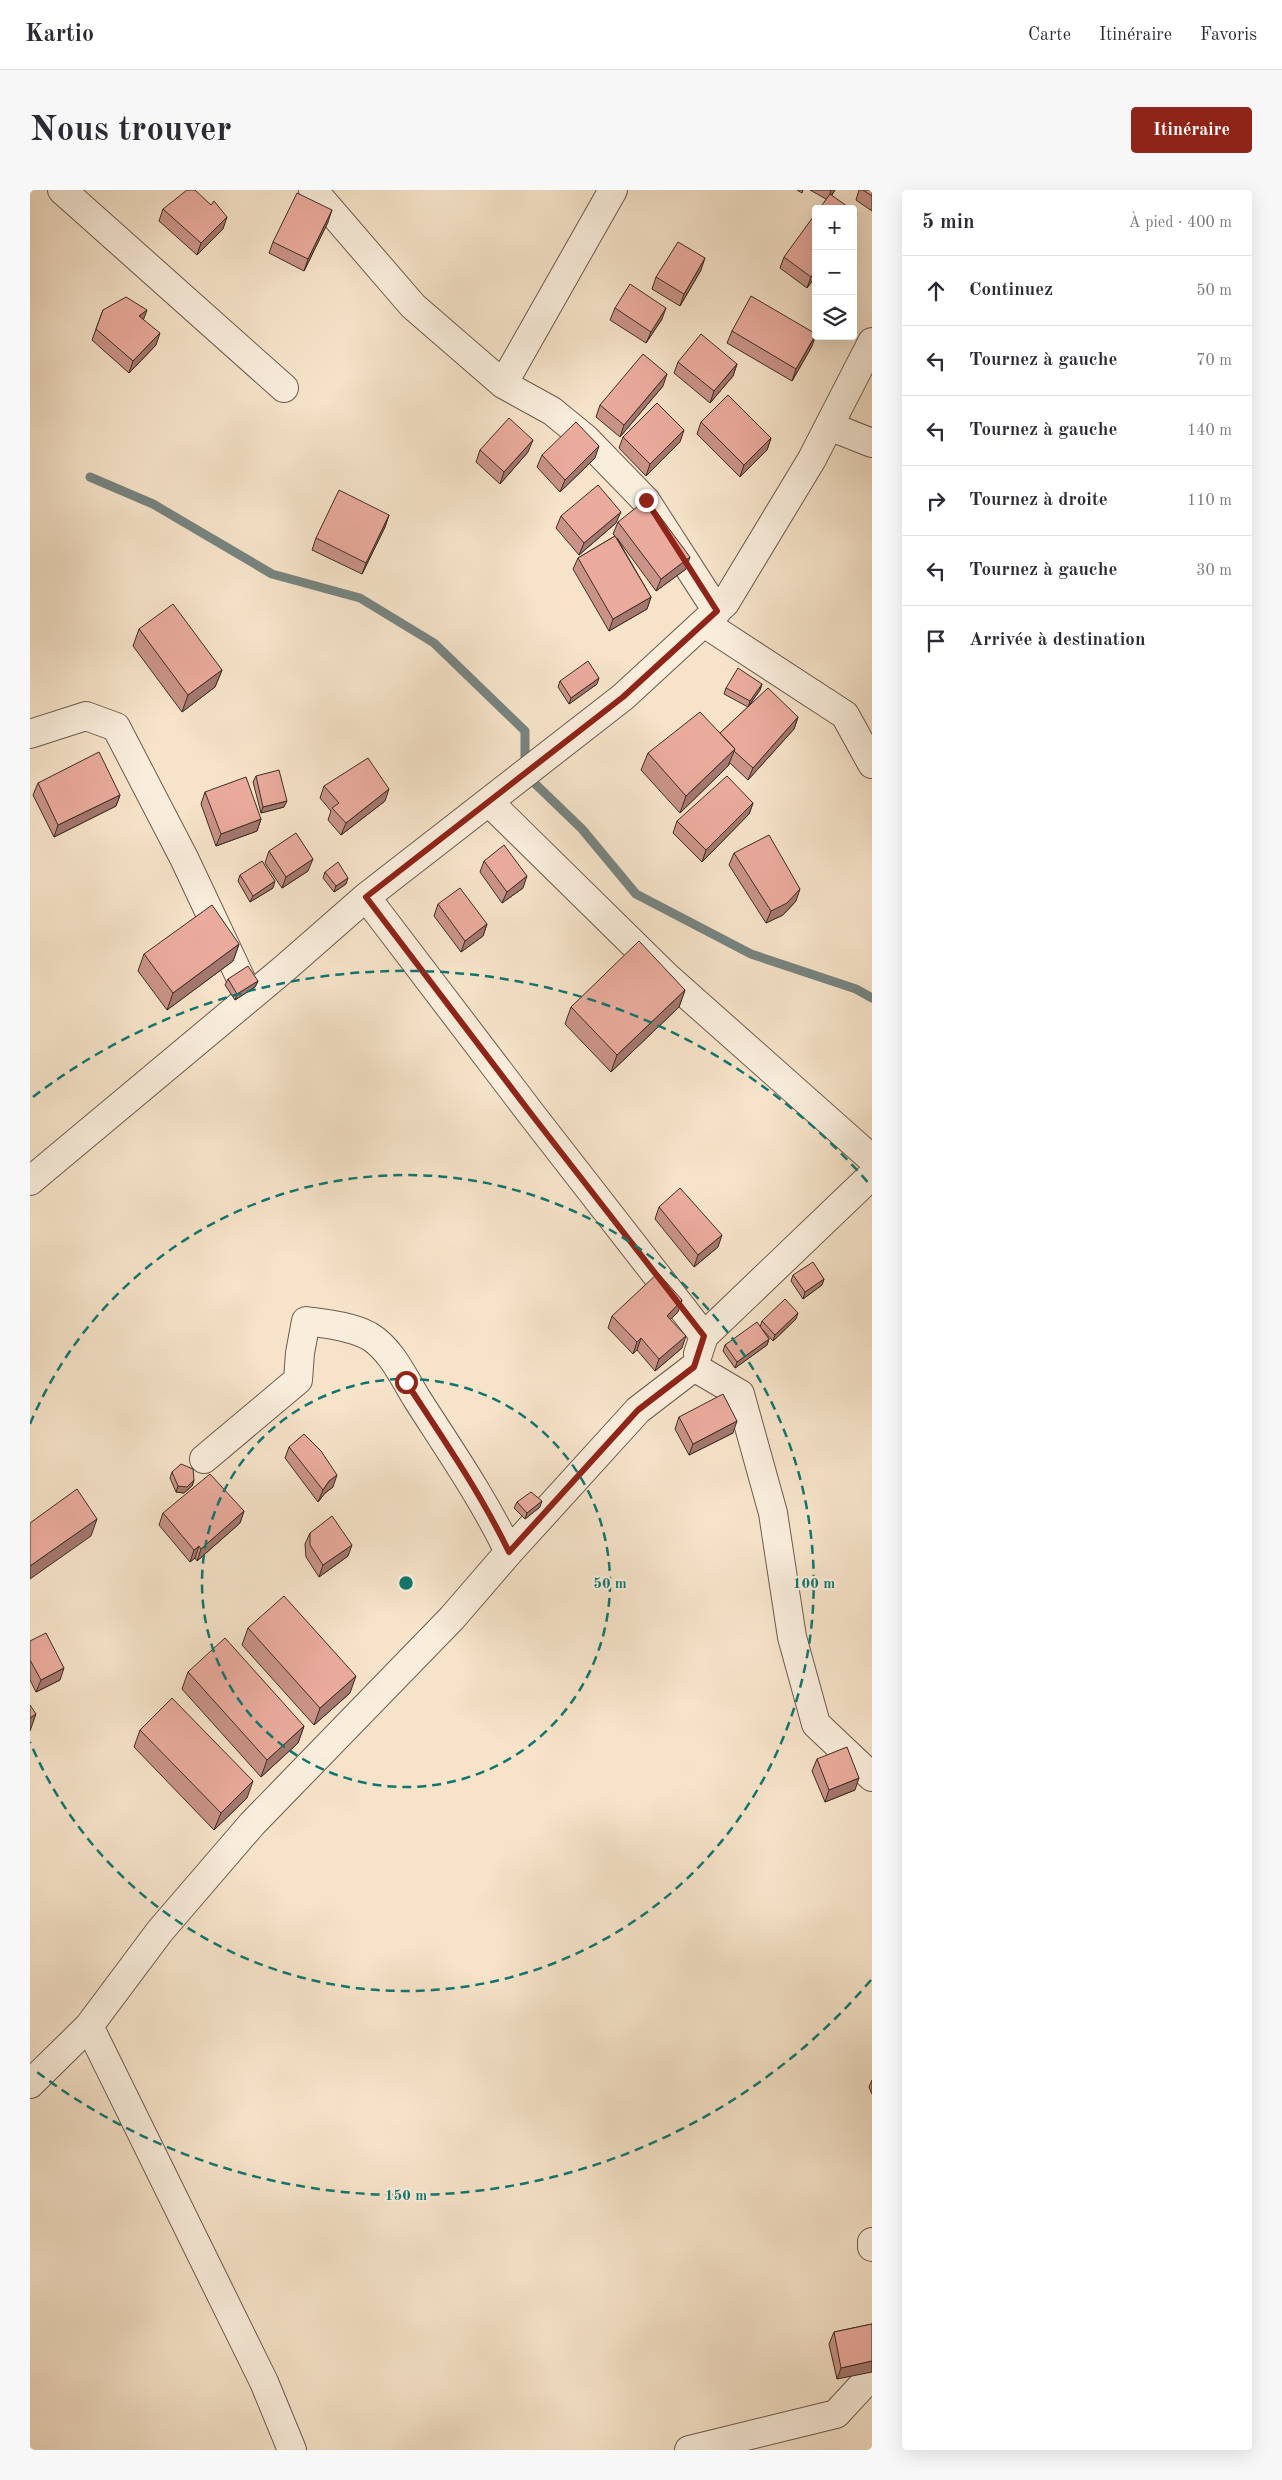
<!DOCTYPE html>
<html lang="fr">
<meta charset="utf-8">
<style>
:root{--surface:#fff;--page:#f7f7f7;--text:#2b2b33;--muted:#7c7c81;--line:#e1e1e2;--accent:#8f2418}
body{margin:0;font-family:"Old Standard TT",serif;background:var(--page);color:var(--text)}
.controls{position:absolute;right:15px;top:15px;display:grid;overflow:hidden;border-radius:5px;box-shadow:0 5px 20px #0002}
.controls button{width:45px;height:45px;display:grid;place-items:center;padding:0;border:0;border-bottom:1px solid var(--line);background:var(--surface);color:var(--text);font:25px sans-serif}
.stop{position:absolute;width:15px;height:15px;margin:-11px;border:4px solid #8f2418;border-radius:50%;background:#fff}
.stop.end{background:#8f2418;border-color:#fff;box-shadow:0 1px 5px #0008}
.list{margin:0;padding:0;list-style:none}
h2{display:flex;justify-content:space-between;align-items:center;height:65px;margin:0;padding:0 20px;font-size:21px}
h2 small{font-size:16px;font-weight:400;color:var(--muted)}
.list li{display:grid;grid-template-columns:32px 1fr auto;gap:15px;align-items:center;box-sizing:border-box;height:70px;padding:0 20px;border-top:1px solid var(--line)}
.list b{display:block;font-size:19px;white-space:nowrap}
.list em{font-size:16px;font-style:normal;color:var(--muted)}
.icon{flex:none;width:28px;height:28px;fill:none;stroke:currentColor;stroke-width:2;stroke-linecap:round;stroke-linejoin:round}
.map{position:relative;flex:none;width:842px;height:2260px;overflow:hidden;border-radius:5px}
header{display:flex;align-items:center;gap:30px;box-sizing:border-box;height:70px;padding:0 25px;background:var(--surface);border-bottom:1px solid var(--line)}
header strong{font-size:24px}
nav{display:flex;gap:28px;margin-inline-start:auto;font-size:18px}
.intro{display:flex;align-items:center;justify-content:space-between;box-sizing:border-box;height:120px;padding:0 30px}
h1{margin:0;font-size:35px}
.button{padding:12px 22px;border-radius:5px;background:var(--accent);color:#fff;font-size:18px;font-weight:700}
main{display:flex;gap:30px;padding:0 30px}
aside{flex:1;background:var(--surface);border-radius:5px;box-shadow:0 5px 20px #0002}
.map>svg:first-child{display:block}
</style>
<header>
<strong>Kartio</strong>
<nav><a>Carte</a><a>Itinéraire</a><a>Favoris</a></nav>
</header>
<div class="intro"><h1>Nous trouver</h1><a class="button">Itinéraire</a></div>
<main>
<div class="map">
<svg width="842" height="2260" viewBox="0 0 842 2260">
<rect width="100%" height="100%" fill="#f6e3c9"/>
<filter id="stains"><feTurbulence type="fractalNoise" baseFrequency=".004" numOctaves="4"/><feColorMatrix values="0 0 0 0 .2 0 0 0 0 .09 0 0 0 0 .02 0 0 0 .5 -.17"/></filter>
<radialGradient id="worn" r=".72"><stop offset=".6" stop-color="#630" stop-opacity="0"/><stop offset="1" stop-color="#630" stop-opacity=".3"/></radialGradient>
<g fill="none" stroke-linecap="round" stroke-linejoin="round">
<path stroke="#778480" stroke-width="9" d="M60,287l63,27 119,70 88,24 74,45 91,88v43l57,55 54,65 115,60 105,35 16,9"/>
<defs>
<path id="minor" d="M32,0l222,198
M283,0l100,116 90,78 49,27 33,27 61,63 71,110
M473,194l110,-194
M799,236l43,17
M674,433l141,92 27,49
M0,544l56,-18 30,11 68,131 65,138
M459,612l177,174 206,183
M336,707l166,218 172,221
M0,991l255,-213 81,-71 257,-200 102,-94 87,-144 60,-117
M668,1164l6,-18 168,-161
M174,1269l94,-79 2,-27 6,-32c21,3 44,5 63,15 22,13 35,42 48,63 32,50 66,99 92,153
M59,1836l71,-95 92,-107 200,-206 57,-66 129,-142 56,-43 46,27 33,119 19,124 24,87 56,53
M0,1894l59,-58 175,356 28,68
M842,2052v5
M659,2260l147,-36 36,-39"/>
</defs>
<use href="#minor" stroke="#6b5b50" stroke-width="30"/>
<use href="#minor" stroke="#f9eddc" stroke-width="28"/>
</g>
<path fill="#c99387" stroke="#3d2e27" d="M767,0h6l-1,3z
M780,0h25l-3,5 -6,4z
M829,0h13v21l-16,-11z
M133,19l60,20 -26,26 -38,-34z
M298,32l-24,49 -35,-18 4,-11z
M754,67l32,19 -9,12 -27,-20z
M671,80l-21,36 -28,-17 4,-12z
M585,118l47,11 -16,24 -36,-23z
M73,120l53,35 -27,28 -37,-33z
M702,141l80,15 -20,35 -65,-38z
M648,172l59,2 -4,12 -23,27 -36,-30z
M633,196l-43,51 -24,-20 4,-12z
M671,232l70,16 -4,12 -27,27 -43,-43z
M593,247l57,5 -34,34 -27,-28z
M450,260l48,2 -28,32 -24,-22z
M512,265l53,3 -35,34 -23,-25z
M359,325l-4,12 -23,47 -50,-24 4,-12z
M531,326l55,7 -37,32 -23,-27z
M588,332l68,47 -30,22 -39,-53 34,59 -4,12 -38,22 -36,-62 5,-11 37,-22 -2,-2z
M109,439l83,41 -7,17 -33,25 -49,-66z
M530,491l37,3 -28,20 -11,-17z
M732,494l-2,6 -12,17 50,10 -4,12 -46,51 -18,-17 -2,3 -48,47 -39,-43 7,-17 72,-20 28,-26 -24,-13 2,-6z
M226,586l28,31 -23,6 -8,-31z
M8,593l82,12 -4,11 -62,31 -21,-42z
M294,596l61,15 -44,34 -13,-15 3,-9 -11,-13z
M175,602l56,27 -4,12 -41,15 -15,-42z
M723,613l-4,11 -47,48 -29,-29 4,-12z
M239,661l39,20 -26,17 -17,-25z
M704,663l62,48 -13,14 -17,8 -37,-58z
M454,671l39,27 -21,15 -22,-31z
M295,682l21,12 -12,8 -11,-14z
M210,685l33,13 -23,14 -12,-21z
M408,714l49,20 -4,12 -22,16 -27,-36z
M209,754l-6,17 -66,49 -29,-39 6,-17z
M198,789l30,2 -3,6 -20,13 -10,-15z
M655,800l-6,17 -68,65 -46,-48 6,-17z
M629,1017l59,40 -24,20 -39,-48z
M763,1085l31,4 -2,6 -19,14 -12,-18z
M648,1122l-8,8 12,28 -27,23 -18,-21 -4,4 -25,-26 4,-12z
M766,1129l-23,22 -11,-12 7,10 -2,6 -32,23 -12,-17 2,-6 35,-18 2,-6z
M649,1227l54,16 -44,22 -14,-26z
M259,1257l44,40 -8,6 -7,9 -33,-44z
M142,1282l22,8 -2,6 -8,7 -8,-1 -6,-14z
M487,1312l23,5 -15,12 -11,-11z
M214,1321l-4,12 -43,38 -2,-3 -5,4 -31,-37 4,-12z
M280,1343l38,23 -29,21 -13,-20 -1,-13z
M218,1438l102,65 -36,32 -72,-80z
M0,1451l30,39 -24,12 -6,-12z
M158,1482l116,54 -6,17 -37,34 -79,-88z
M110,1540l107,68 -33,32 -80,-83z
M787,1569l38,31 -30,12 -13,-31z
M842,1890v14l-3,-7z
M842,2134l-35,55 -8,-35 5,-12z"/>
<path fill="#a4786e" stroke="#3d2e27" d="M801,0h4l-7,10z
M302,20l-4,12 -24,49 4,-12z
M827,24l-4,11v-6z
M197,27l-4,12 -26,26 4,-12z
M675,68l-4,12 -21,36 4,-12z
M786,80v6l-9,12 4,-11z
M636,118l-4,11 -16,24 5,-11z
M117,120l-4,11 -4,-5z
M130,143l-4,12 -27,28 4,-12z
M786,145l-4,11 -20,35 4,-12z
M707,174l-4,12 -23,27 4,-12z
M637,184l-4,12 -43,51 4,-12z
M654,240l-4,12 -34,34 4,-12z
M741,248l-4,12 -27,27 4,-12z
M503,250l-5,12 -28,32 4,-12z
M569,256l-4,12 -35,34 5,-12z
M591,322l-5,11 -37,32 5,-12z
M359,325l-4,12 -23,47 4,-11z
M660,367l-4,12 -30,22 5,-12z
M621,407l-4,12 -38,22 4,-12z
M192,480l-7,17 -33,25 6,-17z
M569,488l-2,6 -28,20 2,-6z
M732,494l-2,6 -12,17 2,-6z
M768,527l-4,12 -46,51 5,-12z
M705,559l-7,17 -48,47 6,-17z
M359,599l-4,12 -44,34 5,-12z
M90,605l-4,11 -62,31 4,-12z
M257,611l-3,6 -23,6 2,-6z
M723,613l-4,11 -47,48 4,-12z
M231,629l-4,12 -41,15 5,-12z
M283,669l-5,12 -26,17 4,-11z
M497,686l-4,12 -21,15 5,-11z
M318,688l-2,6 -12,8 2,-6z
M245,691l-2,7 -23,14 3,-6z
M770,699l-4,12 -13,14 -17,8 5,-12z
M457,734l-4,12 -22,16 4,-11z
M209,754l-6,17 -66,49 6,-17z
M228,791l-3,6 -20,13 2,-6z
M655,800l-6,17 -68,65 6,-17z
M692,1045l-4,12 -24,20 4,-12z
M794,1089l-2,6 -19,14 2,-7z
M652,1110l-4,12 -16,16 5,-12z
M768,1123l-2,6 -23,22 2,-6z
M656,1146l-4,12 -27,23 4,-12z
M611,1148l-4,12 -4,4 4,-12z
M739,1149l-2,6 -32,23 2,-6z
M707,1231l-4,12 -44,22 4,-11z
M307,1285l-4,12 -8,6 -7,9 5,-12 6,-9z
M164,1290l-2,6 -8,7 -8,-1 2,-6z
M512,1311l-2,6 -15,12 2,-6z
M214,1321l-4,12 -43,38 4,-12z
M67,1329l-6,17 -61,43v-13z
M322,1355l-4,11 -29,21 4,-12z
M169,1356l-4,12 -5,4 4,-12z
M34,1478l-4,12 -24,12 5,-12z
M326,1486l-6,17 -36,32 6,-17z
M6,1524l-6,17v-13z
M274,1536l-6,17 -37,34 6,-17z
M829,1588l-4,12 -30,12 4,-12z
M223,1591l-6,17 -33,32 7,-17z
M842,2171v11l-35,7 4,-11z"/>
<path fill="#eaab9d" stroke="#3d2e27" d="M157,0h8l16,15 3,-4 13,16 -26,26 -38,-34z
M833,0h9v6z
M267,3l35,17 -24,49 -35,-17z
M800,4l21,15h-32z
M823,21l4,3 -4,5z
M786,23v57l-5,7 -27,-20z
M648,52l27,16 -21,36 -28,-17z
M600,94l36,24 -15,24 -36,-24z
M721,106l65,38 -20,35 -64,-38z
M96,107l21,13 -8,6 21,17 -27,28 -37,-32 7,-19z
M671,144l36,30 -23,27 -36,-29z
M613,164l24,20 -43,51 -24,-20z
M698,205l43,43 -27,27 -43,-43z
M627,213l27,27 -34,34 -27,-27z
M479,228l24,22 -29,32 -24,-22z
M546,232l23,24 -34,34 -23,-25z
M568,295l23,27 -37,31 -23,-27z
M309,300l50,25 -23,48 -50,-25z
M617,309l43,58 -29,22 -43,-57z
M585,346l36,61 -38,22 -35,-61z
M143,414l49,66 -34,25 -49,-66z
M558,471l11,17 -28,20 -11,-17z
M708,478l24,16 -12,17 -24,-13z
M738,498l30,29 -45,51 -19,-17 1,-2 -15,-16z
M670,522l35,37 -49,47 -38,-43z
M69,562l21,43 -62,30 -20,-42z
M338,568l21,31 -43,34 -14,-15 7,-5 -15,-17z
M249,580l8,31 -24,6 -7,-31z
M697,586l26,27 -47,47 -29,-29z
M216,587l15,42 -40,15 -16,-42z
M266,643l17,26 -27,18 -17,-26z
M739,645l31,54 -13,14 -16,8 -37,-58z
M474,655l23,31 -20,16 -23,-31z
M232,671l13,20 -22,15 -13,-21z
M308,672l10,16 -12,8 -11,-14z
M430,698l27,36 -22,17 -27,-37z
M182,715l27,39 -66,49 -29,-39z
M609,751l46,49 -68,65 -46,-48z
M218,776l10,15 -21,13 -9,-15z
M650,998l42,47 -24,20 -39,-48z
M783,1072l11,17 -19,13 -12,-17z
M628,1083l24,27 -15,16 19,20 -27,23 -18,-21 -4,4 -25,-26z
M755,1109l13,14 -23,22 -13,-14z
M727,1132l12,17 -32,23 -12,-17z
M693,1204l14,27 -44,23 -14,-27z
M274,1244l17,17 16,24 -8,6 -6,9 -34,-43z
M151,1274l12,5 1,11 -7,7 -9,-1 -6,-14z
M180,1284l34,37 -43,38 -2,-3 -5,4 -31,-37z
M47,1299l20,30 -67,47v-43z
M501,1302l11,9 -15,12 -10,-11z
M302,1326l20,29 -29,20 -13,-20v-12z
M254,1406l72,80 -36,32 -72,-80z
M16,1443l18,35 -23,12 -11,-20v-19z
M195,1448l79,88 -37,34 -79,-88z
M142,1508l81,83 -32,32 -81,-83z
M0,1515l6,9 -6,4z
M817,1557l12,31 -30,12 -12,-31z
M842,2134v37l-31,7 -7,-36z"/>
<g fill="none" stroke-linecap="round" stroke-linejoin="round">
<path stroke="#8f2418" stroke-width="6" d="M376,1192c36,55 74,110 103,170l129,-142 56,-43 10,-31 -172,-221 -166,-218 257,-200 94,-86 -71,-111"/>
</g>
<g fill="none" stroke="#0f766e" stroke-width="2.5" stroke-dasharray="9 6">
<circle cx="376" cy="1393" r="204"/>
<path d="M0 1234A408 408 0 1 1 0 1552"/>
<path d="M841 1790A612 612 0 0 1 3 1879M3 907A612 612 0 0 1 841 996"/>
</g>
<circle cx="376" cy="1393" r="8" fill="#0f766e" stroke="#f9eddc" stroke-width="2.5"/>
<g font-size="15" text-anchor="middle" font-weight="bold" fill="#0f766e" stroke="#f9eddc" stroke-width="4.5" stroke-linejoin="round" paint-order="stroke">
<text x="580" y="1398">50 m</text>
<text x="784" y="1398">100 m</text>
<text x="376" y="2010">150 m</text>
</g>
<rect width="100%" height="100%" filter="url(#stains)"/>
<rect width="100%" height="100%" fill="url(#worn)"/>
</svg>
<div class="controls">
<button>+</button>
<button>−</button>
<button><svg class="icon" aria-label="layers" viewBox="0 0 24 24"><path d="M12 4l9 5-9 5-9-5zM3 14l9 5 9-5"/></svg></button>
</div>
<div class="stop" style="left:376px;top:1192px"></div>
<div class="stop end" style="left:616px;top:310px"></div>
</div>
<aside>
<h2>5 min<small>À pied · 400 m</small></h2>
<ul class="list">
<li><svg class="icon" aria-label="ahead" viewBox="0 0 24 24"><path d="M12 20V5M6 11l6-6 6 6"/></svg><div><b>Continuez</b></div><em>50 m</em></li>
<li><svg class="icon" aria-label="left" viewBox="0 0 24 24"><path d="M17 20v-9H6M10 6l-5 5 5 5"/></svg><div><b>Tournez à gauche</b></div><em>70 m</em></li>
<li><svg class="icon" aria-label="left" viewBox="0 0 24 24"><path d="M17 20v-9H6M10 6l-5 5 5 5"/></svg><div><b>Tournez à gauche</b></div><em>140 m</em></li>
<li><svg class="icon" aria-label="right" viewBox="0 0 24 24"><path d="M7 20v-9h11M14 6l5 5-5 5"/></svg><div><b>Tournez à droite</b></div><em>110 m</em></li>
<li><svg class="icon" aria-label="left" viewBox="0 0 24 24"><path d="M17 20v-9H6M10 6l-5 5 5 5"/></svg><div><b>Tournez à gauche</b></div><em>30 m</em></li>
<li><svg class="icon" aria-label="arrive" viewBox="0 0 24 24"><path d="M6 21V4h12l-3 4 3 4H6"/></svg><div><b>Arrivée à destination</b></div></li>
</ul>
</aside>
</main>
